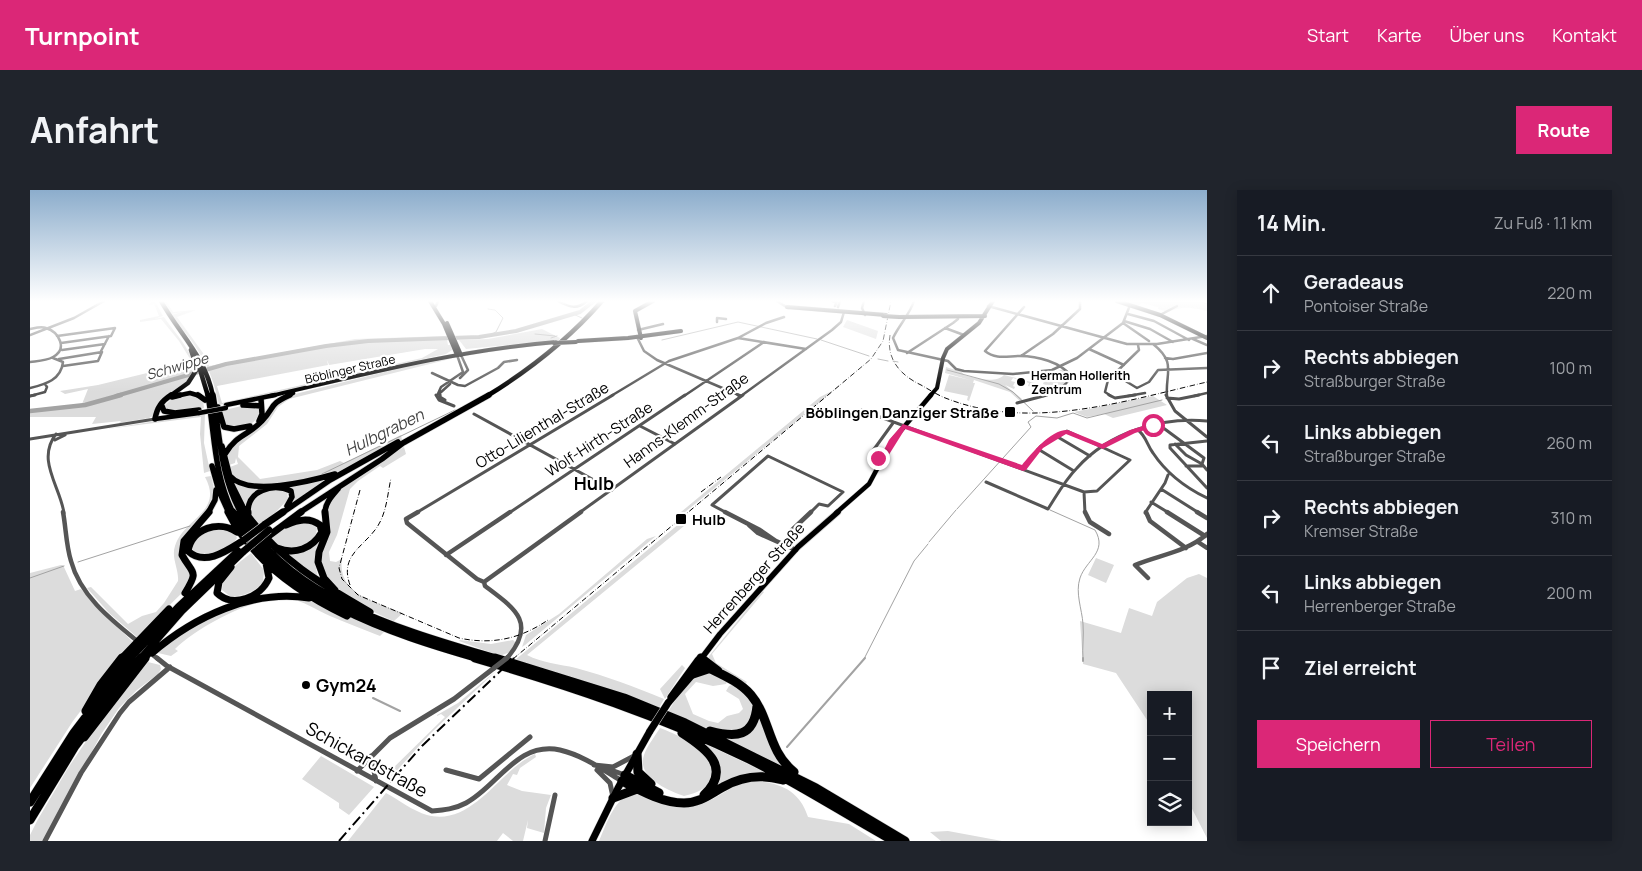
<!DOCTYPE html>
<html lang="de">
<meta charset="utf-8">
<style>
:root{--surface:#171b24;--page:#20242c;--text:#f1f3f6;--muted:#9ea1a6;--line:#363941;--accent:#db2777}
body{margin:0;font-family:Manrope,sans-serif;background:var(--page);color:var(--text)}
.controls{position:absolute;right:15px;bottom:15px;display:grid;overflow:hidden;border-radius:0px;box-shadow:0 2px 12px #0003}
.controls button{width:45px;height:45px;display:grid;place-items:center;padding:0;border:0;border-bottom:1px solid var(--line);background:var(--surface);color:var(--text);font:25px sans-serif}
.stop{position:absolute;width:15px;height:15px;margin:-11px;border:4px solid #db2777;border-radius:50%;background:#fff}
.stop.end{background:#db2777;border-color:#fff;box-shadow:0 1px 5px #0008}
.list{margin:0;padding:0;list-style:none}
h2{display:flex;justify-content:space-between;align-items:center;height:65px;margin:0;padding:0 20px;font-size:21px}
h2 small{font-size:16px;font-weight:400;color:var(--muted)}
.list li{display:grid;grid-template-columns:32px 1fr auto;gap:15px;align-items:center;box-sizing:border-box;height:75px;padding:0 20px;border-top:1px solid var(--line)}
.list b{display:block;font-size:19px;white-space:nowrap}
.list p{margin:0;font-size:16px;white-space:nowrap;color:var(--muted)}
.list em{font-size:16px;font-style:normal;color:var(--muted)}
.actions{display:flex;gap:10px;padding:15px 20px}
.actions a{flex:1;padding:11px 0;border:1px solid var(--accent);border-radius:0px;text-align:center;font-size:18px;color:var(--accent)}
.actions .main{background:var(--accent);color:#fff}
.icon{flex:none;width:28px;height:28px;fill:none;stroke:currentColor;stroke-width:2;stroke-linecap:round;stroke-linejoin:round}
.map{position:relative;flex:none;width:1177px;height:651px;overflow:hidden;border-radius:0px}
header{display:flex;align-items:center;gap:30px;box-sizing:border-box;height:70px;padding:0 25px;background:var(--accent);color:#fff}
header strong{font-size:24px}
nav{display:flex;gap:28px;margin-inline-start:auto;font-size:18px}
.intro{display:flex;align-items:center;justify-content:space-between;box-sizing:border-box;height:120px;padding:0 30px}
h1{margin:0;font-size:35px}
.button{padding:12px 22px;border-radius:0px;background:var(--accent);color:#fff;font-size:18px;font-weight:700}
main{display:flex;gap:30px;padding:0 30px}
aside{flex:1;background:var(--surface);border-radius:0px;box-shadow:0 2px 12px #0003}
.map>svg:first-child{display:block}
</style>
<header>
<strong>Turnpoint</strong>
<nav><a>Start</a><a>Karte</a><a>Über uns</a><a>Kontakt</a></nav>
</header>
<div class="intro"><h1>Anfahrt</h1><a class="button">Route</a></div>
<main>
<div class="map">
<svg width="1177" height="651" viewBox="0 0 1177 651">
<rect width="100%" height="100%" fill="#fff"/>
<path fill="#dcdcdc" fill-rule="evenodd" d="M122,111h3l8,15 -9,3 10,-2c11,17 33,37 30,59l-25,19 -16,21 -4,2 -30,5 2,-2 -29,3 4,-7h-66v-7l52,-6 6,-15 -23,5 -5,-3 38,-6 94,-23 -13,-21 -18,-22 -21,3v-2l19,-4 -5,-12 -5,1z
M134,111h2l7,11 23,-2 -19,7 26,36 6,13 146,-27 90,-3 -1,4h3l1,5h3l1,5 -6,4 -227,51c-8,-41 -22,-58 -48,-90l11,-3 -11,2zM395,159h13l-16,9 -200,45 -5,-17 111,-21 -1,-5 2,5z
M1090,111h83l4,2v8c-14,-4 -26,-5 -39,1l-10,-3v-2l-16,-4 -6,4z
M817,130l31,11 -2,8 -33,-12z
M512,139l18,9 -1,2 -93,9 -7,-9 29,-1z
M424,168l-165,41 -11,8 -11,17 -28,22 -1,11 22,22 57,-9 23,-9 4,2 57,-28 1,5 -59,30 -27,8 -50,6h-20l-14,-8 -2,-9 8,-3 -2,-6 -1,5 -6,2 -1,-10 2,-8 30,-22 12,-18 19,-12 118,-29z
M916,177l16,5 2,3c12,3 31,9 40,0l31,8 -2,4 -5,-1 1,-3 -16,-5 -2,3 4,1 -2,4 2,1 -1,2 -9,-4 17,14 -2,2 -10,-9 -36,-12 -1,3h2l-6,18 -2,-1 1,-4 -24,-5 5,-16 21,5 -25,-7z
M1033,179l6,7 -5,9 -7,3 -14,-4 2,-5 -14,-4 22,-2z
M804,200l-129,106 -20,16h-4l139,-115z
M162,204l11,6 1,8 -13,3 -25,-1 -2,-4 9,-8z
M1123,206l14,9 -54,13 -9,-4 -17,3 -13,-5z
M216,215l11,1 3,4c-5,19 -16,15 -33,17l-7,-16z
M175,223l-1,30 6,28 -6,2 -4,-39 1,-17 -94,12z
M374,257l2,7 -23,14 -3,-2 -22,15 -8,8 -13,46 -8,17 1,9 6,1 6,-3c-5,36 35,43 61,54l-9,8c-22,-9 -72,-32 -74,-60 -1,-9 3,-21 4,-30 1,-14 3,-29 13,-40 13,-15 49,-33 67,-44z
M181,286l4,17 -1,8 -34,44 -1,7 13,18 -6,19 -49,48 -28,-24 -22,-25 4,-1 37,37 14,-8 14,-4 8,-9 14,-22c1,-12 -7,-23 -3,-35 9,-28 49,-34 30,-69z
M299,287l-40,28 5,-7 -14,-12 -30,11 -5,8 -11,-22 22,4z
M239,299l18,2 1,8 -12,13 -16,13 -10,-12 3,-14z
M266,332l20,2c5,16 -16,27 -30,24 -6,-1 -10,-5 -14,-9l1,-5z
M650,333l4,3 -157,129c15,8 32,9 49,13 30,8 59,19 88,31l-5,9 -144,-48z
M186,339l17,2 4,7c-8,15 -32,19 -45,12l3,-12 13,-7z
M626,346l-131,109 -3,2 4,-12 33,-21 88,-75z
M289,352l-4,21 3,15 -32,-24 25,-6z
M221,363l13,17 -1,13c-9,9 -19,13 -32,14l-9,-7c1,-17 17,-27 29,-37z
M1066,368l18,7 -8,18 -18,-8z
M31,375h2l12,26 6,-2 17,20 35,33 -60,79 -43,67v-215z
M1169,384l8,4v260l-19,-37v-106h-37v31l-35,-53 -33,-9 -3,-43 41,12 8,-25 23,8 5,-14 30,-24z
M732,401l2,1 -52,62 4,9 31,19 -3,3 -36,-26 1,-3z
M275,407l79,35 -4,4c-17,-7 -34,-13 -50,-20 -14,-6 -27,-16 -42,-17 -34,-3 -89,27 -113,50l3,2 -7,5 -13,-3 29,-26 70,-27z
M430,450l31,4 22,-4 3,3 -6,9 -10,4 -41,-15z
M118,472l12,3 1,4 -3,5 -21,16 -18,18 -17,25 -59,108h-13v-6l7,-14 31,-53 27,-40z
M652,475l3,3 -20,31 -5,-10z
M467,480l-67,64 -40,44 -12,-5 -3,-9 3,-1 2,7 6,5 59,-58 -4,-3 -4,2v-1l21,-12z
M676,481l21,11 -1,2 -13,2 -17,-4 -11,12 8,20 16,7 9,2 9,-7 12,-3 4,-4 -4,-10 -13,-8 3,-5 5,-2 19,19 2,12 -14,17 -28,-1 -45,-19c9,-15 21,-34 38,-41z
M729,523l28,57 -69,-34 18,2z
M630,538c17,6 60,26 51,49 -5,13 -14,16 -27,19 -15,-5 -48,-19 -40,-41 3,-9 11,-19 16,-27z
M671,552l68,32 -57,17 6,-12z
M505,564l1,3 -16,11 -3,7 -4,-1 -6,11 15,6 29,4 -5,13 -2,25 -17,-5 1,-8 -5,21h-10l-10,-8 -6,8h-149l38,-48c13,7 27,18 41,22 46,12 72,-45 108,-61z
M291,566l53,31 -25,28 -10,-7v-5l-37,-24z
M718,591c28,0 51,7 60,36l41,7 27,17h-277c7,-15 17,-50 39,-47 7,1 15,5 21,8 10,3 20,6 30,5 22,-2 38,-20 59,-26z
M918,641l54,10h-61l-11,-9z"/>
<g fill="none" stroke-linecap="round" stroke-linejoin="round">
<path stroke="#a3a3a3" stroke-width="1" d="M1169,111l8,3
M458,119l7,1 8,8 -7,14 -6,3
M543,124l9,4
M505,144l20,2
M521,148l6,-2
M632,150l76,-18 79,17
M791,150l48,16
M848,169l10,2
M863,171l5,1
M917,180l52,14 14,8 20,19
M292,284l133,-64
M927,319l74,-82 -3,-5 8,-6 21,2 16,-5 14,5 75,-18
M1020,320l45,20c13,22 -9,30 -15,48 -5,15 2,31 3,46 1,12 -1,24 0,35
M899,352l27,-32
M48,372l112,-36
M0,388l34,-12
M834,469l50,-98 14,-17"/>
<path stroke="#a3a3a3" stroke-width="2" d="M1053,468v3
M343,508l27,13
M757,557l78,-89"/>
<path stroke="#a3a3a3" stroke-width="4" d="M86,206l110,-32 100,-18 42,-5 111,-4 37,-6 64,-19 14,-11"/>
<path stroke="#a3a3a3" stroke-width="4.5" d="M0,221l55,-6 36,-10"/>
<defs>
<path id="major-far3" d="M400,111l14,23 13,31
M1087,111l43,14 47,23
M757,117l99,8
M869,127l86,-1
M417,133l14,32
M611,148l-6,-27 18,-10
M548,151l50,-3 53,-7
M240,206c95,-22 189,-46 286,-54
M900,206l7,-8 6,-30 4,-9 32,-26 14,-22"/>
<path id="major-far2" d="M196,215l49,-10
M125,229l44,-6
M806,323l33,-29 23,-43 39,-46"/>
<path id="major-far1" d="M671,469l19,-25 78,-87 40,-35"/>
<path id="major" d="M641,507l27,-37
M638,513l25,-29 8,-16
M562,651l26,-53 32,-57"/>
<path id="highway-far3" d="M131,111c19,34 44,55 52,95
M161,160l6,18
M168,173l10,33
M140,206l18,-13 9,-14
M146,206l14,-3 10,3
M257,206l6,-3
M457,206c44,-27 81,-56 115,-95"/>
<path id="highway-far2" d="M168,205l7,5
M178,205c7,41 6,80 25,118
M183,205c7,41 7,80 28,118
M142,207l8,-2
M213,215l18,1
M132,216l2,5 11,2 24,-3
M188,217l6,20 10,2 16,-3
M125,229c2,-12 7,-18 16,-24
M229,231l3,-7 -1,-15
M192,256l10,39 14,28
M195,264c12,-20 24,-19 37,-33 14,-15 6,-16 28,-26
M182,276l7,25 10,22
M200,286c18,21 81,5 105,-2
M178,323l7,-13 1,-10
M218,323c-1,-23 25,-30 43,-22l1,6 -5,9
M252,323l48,-33 68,-38
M269,323l83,-54 21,-16 86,-48
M295,323c0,-10 7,-17 13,-24"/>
<path id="highway-far1" d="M198,322c24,49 71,81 119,104
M203,322c45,86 159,122 246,147
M210,322c49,89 169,120 259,147
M215,322c33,47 76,72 125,100
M218,322v2
M295,322l2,20 -8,20 -1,10 6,16 11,12
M234,335l19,-13
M207,342c-18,-12 -45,-4 -49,19 17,16 40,-1 56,-11
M236,348l35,-26
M247,358c18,7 35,1 45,-16l-2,-7c-11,-8 -22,-5 -34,0
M201,377l-12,15 -2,11c16,16 44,4 52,-15l-3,-15
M155,403c14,-23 8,-18 -3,-38l2,-14 25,-29
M122,463c42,-36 100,-64 157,-55
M671,468l2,1
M91,469l48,-50
M100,469l48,-52 60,-56
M110,469l42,-48 62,-60
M114,469l9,-11"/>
<path id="highway" d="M445,468c93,27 186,58 274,101 50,25 96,55 145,82
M465,468l129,40 61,25 131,65 89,53
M671,468v6c17,9 37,16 50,31 20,24 16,55 43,77
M671,468l17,13
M663,484l15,-5
M56,521l15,-26 21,-27
M680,541c26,7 44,6 47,-25
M652,543c25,16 50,35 22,62
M54,547l61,-79
M607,564l1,18 13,12
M595,585l34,18
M592,591c19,10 40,22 62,22 16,0 26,-9 39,-16 19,-11 39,-13 60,-7
M583,608l24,-9
M0,612l44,-69 57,-75
M0,630l45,-74 66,-88"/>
</defs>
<use href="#major-far3" stroke="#dbdbdb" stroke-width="4.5"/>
<use href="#major-far2" stroke="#dbdbdb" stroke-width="5.5"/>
<use href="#major-far1" stroke="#dbdbdb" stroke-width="7"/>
<use href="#major" stroke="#dbdbdb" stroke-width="8"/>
<use href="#highway-far3" stroke="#dbdbdb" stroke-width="5"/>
<use href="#highway-far2" stroke="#dbdbdb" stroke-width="7"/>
<use href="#highway-far1" stroke="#dbdbdb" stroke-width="8"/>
<use href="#highway" stroke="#dbdbdb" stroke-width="10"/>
<path stroke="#555" stroke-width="2.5" d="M528,111c11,6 19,9 29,0
M747,111l11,7
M802,111l2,1
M834,111l-2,7 3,7
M884,111c-4,13 -15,24 -21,37l5,12 50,11 8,8 8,2 49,3 39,-4 25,-12 46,-35 7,-18
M406,116l2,-5
M805,116l2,-5
M958,116l139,38h30l50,-8
M808,117l2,-6
M994,117l-39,44c11,9 22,5 35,5 17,0 41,6 51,20 -6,12 -16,16 -28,20
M1098,124l26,7 35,19
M1130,125l17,-9
M1094,131l26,8 23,13
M687,132v-4l9,1
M1093,133l26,18
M915,138l19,7
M0,139c5,-1 11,-3 16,-1 13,4 22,21 7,29 -7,4 -15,4 -23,5
M608,140l25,-6
M0,145l44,-17 30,-17
M27,146l58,-8 -4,8 -50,7
M607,147l7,14 13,9 84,36
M708,148l68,11
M1163,149l14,6
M1123,154c24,19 12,29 14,52
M1059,159l35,16
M32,160l43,-6
M70,163l9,-17
M877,163l46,-30 5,-4v-3
M991,166l32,-22 27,-25v-8
M1135,168l8,1 34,-6
M29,169l43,-7
M33,176l35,-5 4,-9
M402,183l26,12 7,1 33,-18 6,-6 13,-2
M1084,184l23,14 12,-6 9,-12 49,-2
M430,188l8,-8 -7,-15
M0,198c16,-4 31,-8 33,-26l-10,-4
M0,206l15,-4 2,-5 -2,-3
M407,206l4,-9 22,-15 -6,-17
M410,206v-3l10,-9
M581,206l58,-35 69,-23 28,-15 18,-6
M654,206l80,-54
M711,206l91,-66 9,-8 3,-10
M1081,206l-6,-4 3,-12 31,-30 -1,-5
M1098,206l17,-3
M1164,206l13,-3"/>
<path stroke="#555" stroke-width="3" d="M406,205l3,5 15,6
M410,205v2l5,3
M708,205l3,1
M1079,205l6,3 20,-3
M1136,205l9,16 32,26
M0,206l5,-1
M1137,208l12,1 20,-4
M987,213l30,-8
M831,220l223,82 13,-1 33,-31 -63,-29 -26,15 -18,22
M444,224l138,76
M1128,234l46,34 -2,6 5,6
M610,236l35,18
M1108,240c8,6 9,15 15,23 14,21 31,34 54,45
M26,244c-20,26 4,52 8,79
M1026,246l34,20
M0,249l125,-20
M25,250l10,-5
M1177,251l-37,4v3l37,40
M1145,254l11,11 16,9
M1008,259l36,22
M853,269l-9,-3 -2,-4 21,-29
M1156,276h17
M956,292l62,27c9,-14 17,-29 29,-41 32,-36 84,-51 130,-47
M1131,299l38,24
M1054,302l1,21
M1121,312l18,11
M386,323l197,-118
M479,323l176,-118
M549,323l164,-118
M697,323l-15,-8 56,-49 75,36 -15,14 -9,-2 -9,9
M1115,323l20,-30 3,-8"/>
<path stroke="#555" stroke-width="4.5" d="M33,322c3,16 3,33 8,49 9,34 39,58 65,79
M388,322l-12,7 1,4 70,56 7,3
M695,322l35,18 16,11
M1055,322l5,10 19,12
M1116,322l4,9 36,27
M1137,322l38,24
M1167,322l10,6
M719,335l9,8 38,17
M761,341l20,-19
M1168,352l9,6
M416,365l64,-43
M1118,388l-13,-13c24,-10 52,-13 72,-31
M454,392l97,-70
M454,392l1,4c29,22 52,36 23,71
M124,466l4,3"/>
<path stroke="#555" stroke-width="5" d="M127,468l10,8 265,145c12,-1 23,-2 34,-8 32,-17 51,-62 94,-53 22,5 42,19 62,31
M341,566l5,25
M564,575l19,2 21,-11
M578,579l17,6
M416,580l33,9 51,-42
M567,580l13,13 3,14
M327,581l33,-33 64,-39 40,-31
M15,651l36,-68 39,-60 9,-11 41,-35
M515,651l10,-46"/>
<use href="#major-far3" stroke="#000" stroke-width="4"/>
<use href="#major-far2" stroke="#000" stroke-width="4.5"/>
<use href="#major-far1" stroke="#000" stroke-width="5.5"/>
<use href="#major" stroke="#000" stroke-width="7"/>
<use href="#highway-far3" stroke="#000" stroke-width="4.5"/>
<use href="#highway-far2" stroke="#000" stroke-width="5.5"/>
<use href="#highway-far1" stroke="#000" stroke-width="7"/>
<use href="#highway" stroke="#000" stroke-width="9"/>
<path stroke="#000" stroke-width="1" stroke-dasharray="5.5 2 0.5 2" stroke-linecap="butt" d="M860,145c-4,24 10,40 31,50 9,5 18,11 27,14 83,32 177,2 259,-17
M330,300l-21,78 3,11 16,16 101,43c33,7 61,1 89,-18
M671,302l20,-15
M320,395c-12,-33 20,-40 31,-65 6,-13 7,-28 10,-42
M483,469l358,-300 12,-18 8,-40"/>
<path stroke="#000" stroke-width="2" stroke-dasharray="11 4 2 4" stroke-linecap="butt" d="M309,651l83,-95 92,-88"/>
<defs>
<path id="major-bridge-far2" d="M853,126l16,1
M524,153l22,-1"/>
<path id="major-bridge-far1" d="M169,223l27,-5"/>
<path id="major-bridge" d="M620,541l18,-28"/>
<path id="highway-bridge" d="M214,350l20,-15
M214,361l25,-21"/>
</defs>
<use href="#major-bridge-far2" stroke="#dbdbdb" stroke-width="4.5" stroke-linecap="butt"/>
<use href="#major-bridge-far1" stroke="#dbdbdb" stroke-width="5.5" stroke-linecap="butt"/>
<use href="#major-bridge" stroke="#dbdbdb" stroke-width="8" stroke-linecap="butt"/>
<use href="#highway-bridge" stroke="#dbdbdb" stroke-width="8" stroke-linecap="butt"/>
<path stroke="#555" stroke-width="4.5" d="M475,469l3,-2"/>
<path stroke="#555" stroke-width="5" d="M464,478l13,-10"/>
<use href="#major-bridge-far2" stroke="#000" stroke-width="4"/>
<use href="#major-bridge-far1" stroke="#000" stroke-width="4.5"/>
<use href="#major-bridge" stroke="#000" stroke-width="7"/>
<use href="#highway-bridge" stroke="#000" stroke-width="7"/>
</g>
<linearGradient id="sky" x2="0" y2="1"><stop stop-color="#8cadcc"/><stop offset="0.55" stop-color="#fff"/><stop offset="1" stop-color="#fff" stop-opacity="0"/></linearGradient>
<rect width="1177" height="202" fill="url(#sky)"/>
<path fill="#db2777" d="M1123,233l3,2 -1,2 -20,6 -32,16 -37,-15 -23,14 -17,22 -3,1 -118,-42 -20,32 -11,-3 7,-2 8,-16 14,-16 119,41c9,-11 29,-36 46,-35l34,14 28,-14z"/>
<g fill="#000" stroke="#fff" stroke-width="2">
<circle cx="991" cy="192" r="5"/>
<rect x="974" y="216" width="12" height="12" rx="2.5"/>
<rect x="645" y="323" width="12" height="12" rx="2.5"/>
<circle cx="276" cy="495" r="5"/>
</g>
<g text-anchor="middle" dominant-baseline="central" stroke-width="4.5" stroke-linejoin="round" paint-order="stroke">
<g font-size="12" fill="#000" stroke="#fff">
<text transform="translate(320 179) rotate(-13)">Böblinger Straße</text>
</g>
<g font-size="12" font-weight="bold" fill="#000" stroke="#fff" text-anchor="start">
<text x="1001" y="185">Herman Hollerith<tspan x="1001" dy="14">Zentrum</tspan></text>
</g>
<g font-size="14" font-style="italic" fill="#444" stroke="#fff">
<text transform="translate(147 176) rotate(-16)">Schwippe</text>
</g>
<g font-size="15" font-weight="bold" fill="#000" stroke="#fff" text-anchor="end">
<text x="969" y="222">Böblingen Danziger Straße</text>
<text x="662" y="329" text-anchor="start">Hulb</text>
</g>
<g font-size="15" fill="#000" stroke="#fff">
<text transform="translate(656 230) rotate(-36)">Hanns-Klemm-Straße</text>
<text transform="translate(512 235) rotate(-31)">Otto-Lilienthal-Straße</text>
<text transform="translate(569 249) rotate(-33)">Wolf-Hirth-Straße</text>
<text transform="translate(724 388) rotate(-48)">Herrenberger Straße</text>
</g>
<g font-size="16" font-style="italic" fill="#444" stroke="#fff">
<text transform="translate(354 242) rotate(-26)">Hulbgraben</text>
</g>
<g font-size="18" font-weight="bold" fill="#000" stroke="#fff">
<text x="564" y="293">Hulb</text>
</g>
<g font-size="18" font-weight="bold" fill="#000" stroke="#fff" text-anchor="start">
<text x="286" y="495">Gym24</text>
</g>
<g font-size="18" fill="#000" stroke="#fff">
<text transform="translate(337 569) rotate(29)">Schickardstraße</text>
</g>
</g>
</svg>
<div class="controls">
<button>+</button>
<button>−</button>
<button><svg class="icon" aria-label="layers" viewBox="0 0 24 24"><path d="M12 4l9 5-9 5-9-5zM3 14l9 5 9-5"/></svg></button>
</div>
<div class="stop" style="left:1123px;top:235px"></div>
<div class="stop end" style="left:848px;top:268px"></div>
</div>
<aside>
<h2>14 Min.<small>Zu Fuß · 1.1 km</small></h2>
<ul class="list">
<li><svg class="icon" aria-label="ahead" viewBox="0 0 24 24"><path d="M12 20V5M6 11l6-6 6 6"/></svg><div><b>Geradeaus</b><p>Pontoiser Straße</p></div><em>220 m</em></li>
<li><svg class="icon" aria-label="right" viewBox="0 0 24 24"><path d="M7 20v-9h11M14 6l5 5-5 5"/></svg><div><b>Rechts abbiegen</b><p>Straßburger Straße</p></div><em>100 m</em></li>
<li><svg class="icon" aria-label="left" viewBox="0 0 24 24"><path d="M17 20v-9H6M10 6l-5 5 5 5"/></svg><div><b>Links abbiegen</b><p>Straßburger Straße</p></div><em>260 m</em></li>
<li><svg class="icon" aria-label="right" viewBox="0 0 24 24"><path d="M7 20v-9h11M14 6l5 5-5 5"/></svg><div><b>Rechts abbiegen</b><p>Kremser Straße</p></div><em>310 m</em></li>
<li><svg class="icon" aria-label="left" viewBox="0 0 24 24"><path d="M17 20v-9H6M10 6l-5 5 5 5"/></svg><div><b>Links abbiegen</b><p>Herrenberger Straße</p></div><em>200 m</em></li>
<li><svg class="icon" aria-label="arrive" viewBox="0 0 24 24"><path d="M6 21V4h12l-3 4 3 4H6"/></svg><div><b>Ziel erreicht</b></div></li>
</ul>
<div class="actions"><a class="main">Speichern</a><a>Teilen</a></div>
</aside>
</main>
